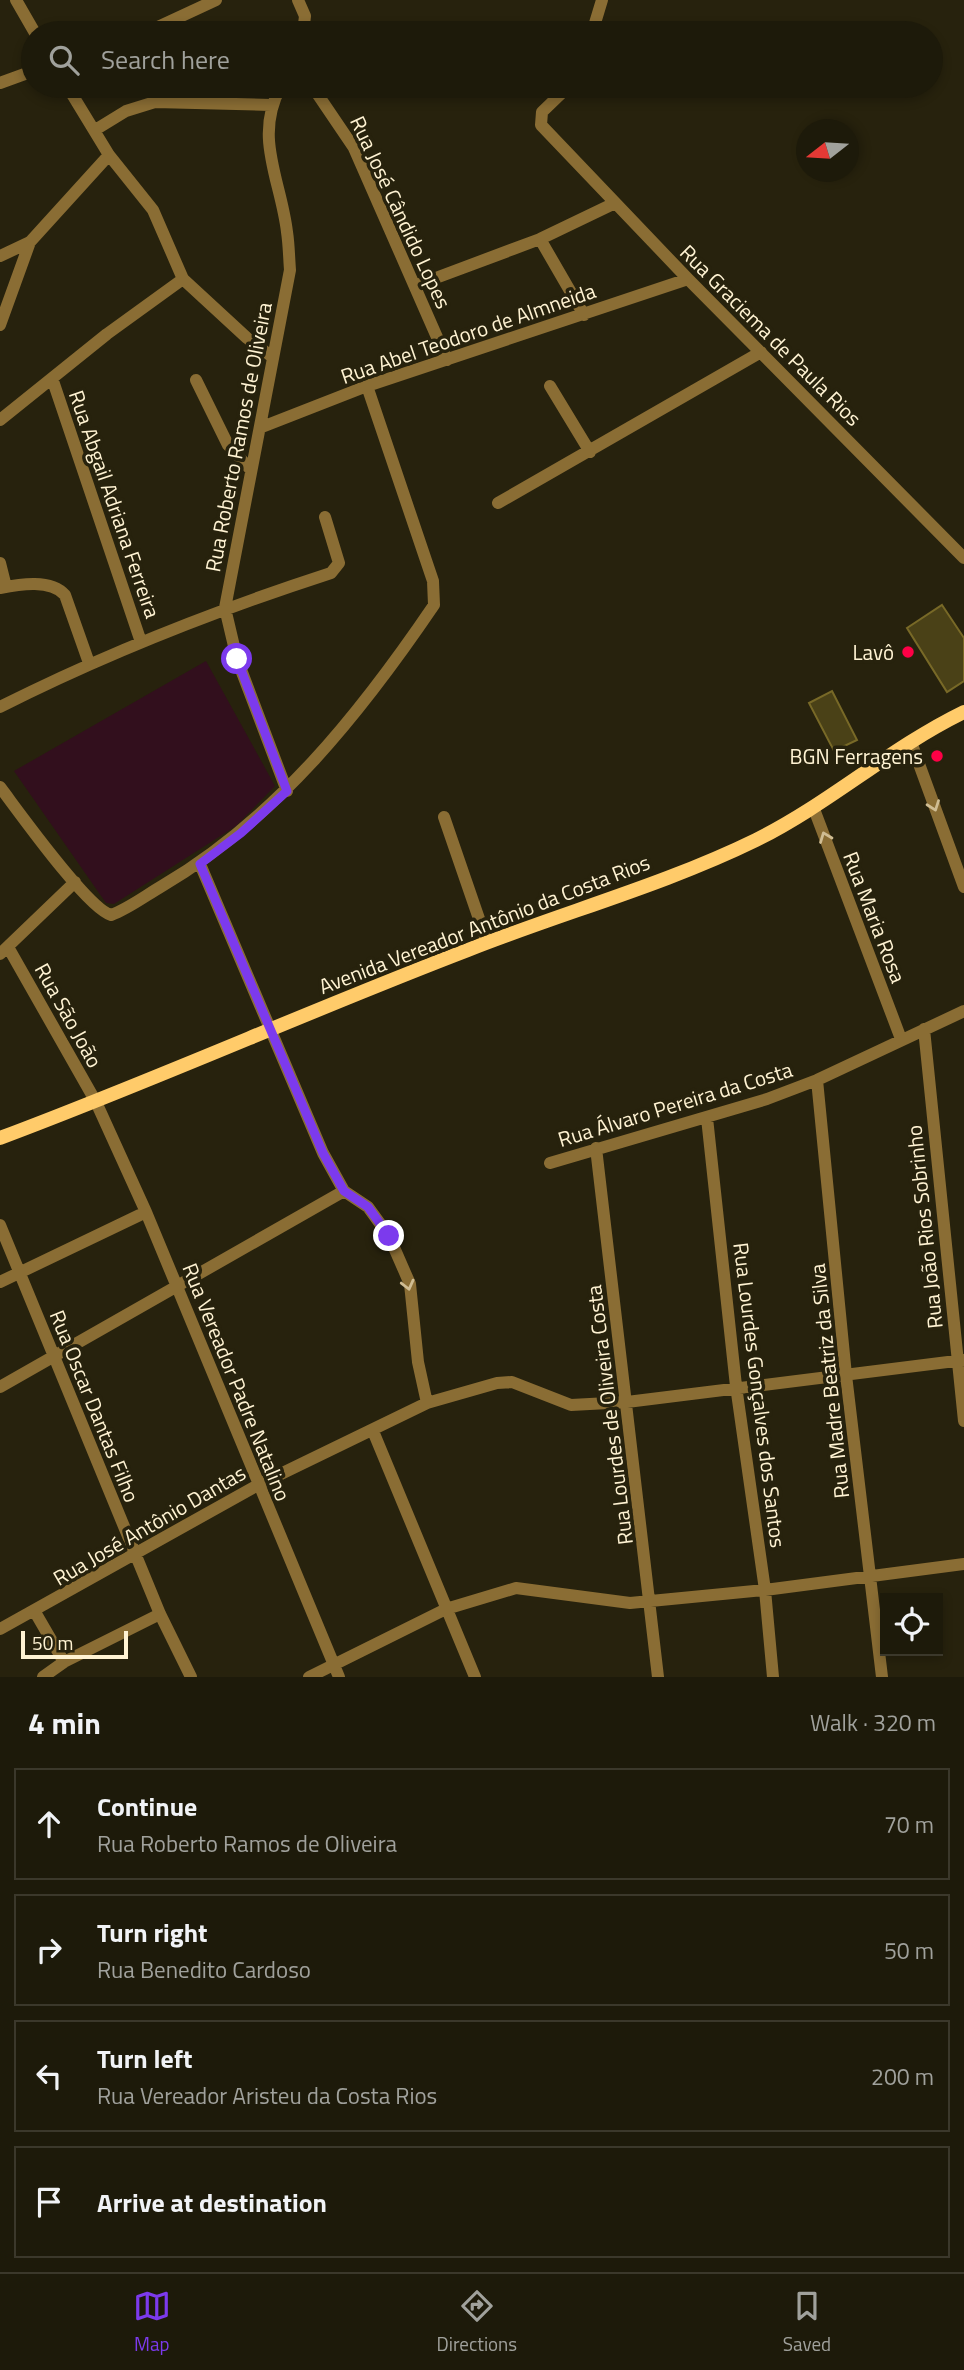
<!DOCTYPE html>
<meta charset="utf-8">
<style>
:root{--surface:#1d1a0a;--page:#2a2718;--text:#f1f3f6;--muted:#a0a19c;--line:#3b382b;--accent:#7c3aed}
body{margin:0;font-family:"Titillium Web",sans-serif;background:var(--page);color:var(--text)}
.controls{position:absolute;right:21px;bottom:21px;display:grid;overflow:hidden;border-radius:0px;box-shadow:0 4px 10px #0003}
.controls button{width:63px;height:63px;display:grid;place-items:center;padding:0;border:0;border-bottom:2px solid var(--line);background:var(--surface);color:var(--text);font:35px sans-serif}
.compass{position:absolute;left:796px;top:119px;width:63px;height:63px;border-radius:50%;background:var(--surface);box-shadow:0 4px 10px #0003;rotate:253deg}
.scale{position:absolute;left:21px;bottom:18px;width:107px;box-sizing:border-box;padding-left:7px;border:4px solid #fff3d3;border-top:0;font-size:19px;line-height:24px;white-space:nowrap;color:#fff3d3;-webkit-text-stroke:5px #27220d;paint-order:stroke}
.stop{position:absolute;width:21px;height:21px;margin:-16px;border:5px solid #7c3aed;border-radius:50%;background:#fff}
.stop.end{background:#7c3aed;border-color:#fff;box-shadow:0 2px 7px #0008}
.list{margin:0;padding:0;list-style:none}
h2{display:flex;justify-content:space-between;align-items:center;height:91px;margin:0;padding:0 28px;font-size:30px}
h2 small{font-size:23px;font-weight:400;color:var(--muted)}
.list li{display:grid;grid-template-columns:46px 1fr auto;gap:21px;align-items:center;box-sizing:border-box;height:112px;margin:0 14px 14px;padding:0 14px;border:2px solid var(--line);border-radius:0px}
.list b{display:block;font-size:26px;white-space:nowrap}
.list p{margin:0;font-size:23px;white-space:nowrap;color:var(--muted)}
.list em{font-size:23px;font-style:normal;color:var(--muted)}
.icon{flex:none;width:38px;height:38px;fill:none;stroke:currentColor;stroke-width:2;stroke-linecap:round;stroke-linejoin:round}
.map{position:relative;flex:none;width:964px;height:1677px;overflow:hidden}
.search{position:absolute;background:var(--surface);box-shadow:0 4px 10px #0003;left:21px;right:21px;top:21px;height:77px;display:flex;align-items:center;gap:18px;box-sizing:border-box;padding:0 24px;border-radius:38px;color:var(--muted);font-size:26px}
.sheet{height:595px;background:var(--surface)}
nav{display:flex;justify-content:space-around;align-items:center;box-sizing:border-box;height:98px;border-top:2px solid var(--line);background:var(--surface);font-size:19px;color:var(--muted)}
nav a{display:grid;justify-items:center;gap:4px}
nav .on{color:var(--accent)}
.map>svg:first-child{display:block}
</style>
<div class="map">
<svg width="964" height="1677" viewBox="0 0 964 1677">
<rect width="100%" height="100%" fill="#27220d"/>
<path fill="#320f1d" d="M206,661l69,125 -39,40 -122,78 -8,-1 -92,-132z"/>
<path fill="#4a4117" stroke="#786927" stroke-width="2" d="M942,605l22,33v43l-17,11 -40,-64z
M832,691l25,49 -23,11 -25,-48z"/>
<g fill="none" stroke-linecap="round" stroke-linejoin="round">
<path stroke="#8a6d34" stroke-width="12" d="M16,0l19,33
M298,0l7,16 -2,17
M145,33l71,-33
M592,33l10,-33
M0,83l33,-12
M67,86l42,69 44,55 30,69 64,59 24,18
M281,86c-28,51 0,94 6,146 2,13 2,26 3,38l-65,338 12,51 50,132
M312,86l42,62 93,212
M569,86l-27,26 -1,13 147,154 276,279
M95,130l31,-19 29,-9 116,3
M540,239l44,76
M0,256l30,-14 79,-87
M417,285l123,-46 75,-36
M0,325l30,-83
M52,378l89,264
M196,380l32,65 22,24
M550,386l40,66
M0,420l107,-86 76,-55
M262,427l105,-41 321,-107
M498,503l263,-151
M0,563l6,24
M0,588c20,-4 51,-9 65,7l24,68
M0,707c107,-54 217,-97 331,-134l8,-10 -14,-46
M911,742l53,145
M0,787c19,25 87,121 111,128 17,-6 34,-19 51,-29 114,-67 198,-172 272,-281l-1,-24 -66,-195
M814,809l87,230
M444,817l43,125
M200,864l123,289 21,38 24,16 21,29 21,48 8,78 9,41
M8,947l88,155 50,110 193,465
M0,954l75,-72
M924,1029l40,392
M817,1080l29,295 36,302
M707,1118l29,268 29,204 8,87
M596,1148l62,529
M550,1163l217,-64 50,-19 147,-69
M0,1225l160,389 31,63
M0,1282l146,-70
M0,1387l344,-196
M373,1431l102,246
M35,1612l29,50
M0,1629l258,-144 169,-82 70,-20 15,-1 59,23 56,-3 337,-42
M43,1677l21,-15 96,-48
M309,1677l137,-68 70,-21 114,15 135,-13 199,-26"/>
<path stroke="#ffcb6a" stroke-width="14" d="M0,1138c158,-59 311,-128 468,-188 96,-38 196,-65 288,-110 73,-36 134,-92 208,-128"/>
</g>
<defs><path id="oneway-chevron" d="M-2-3.5L2.5 0L-2 3.5" fill="none" stroke-width="1.6" stroke-linecap="round" stroke-linejoin="round" transform="scale(1.75)"/></defs>
<g stroke="#d0bd93">
<use href="#oneway-chevron" transform="translate(934 806) rotate(70)"/>
<use href="#oneway-chevron" transform="translate(825 837) rotate(-111)"/>
<use href="#oneway-chevron" transform="translate(408 1285) rotate(76)"/>
</g>
<g fill="none" stroke-linecap="round" stroke-linejoin="round">
<path stroke="#7c3aed" stroke-width="9" d="M237,659l50,132 -46,42 -41,31 123,289 21,38 24,16 21,29"/>
</g>
<g fill="#fe0046" stroke="#27220d" stroke-width="2.5">
<circle cx="908" cy="652" r="7"/>
<circle cx="937" cy="756" r="7"/>
</g>
<g text-anchor="middle" dominant-baseline="central" stroke-width="7" stroke-linejoin="round" paint-order="stroke">
<g font-size="21" fill="#fff3d3" stroke="#27220d">
<text transform="translate(401 212) rotate(65)">Rua José Cândido Lopes</text>
<text transform="translate(468 333) rotate(-19)">Rua Abel Teodoro de Almneida</text>
<text transform="translate(771 335) rotate(45)">Rua Graciema de Paula Rios</text>
<text transform="translate(238 437) rotate(-79)">Rua Roberto Ramos de Oliveira</text>
<text transform="translate(115 504) rotate(71)">Rua Abgail Adriana Ferreira</text>
<text transform="translate(875 917) rotate(69)">Rua Maria Rosa</text>
<text transform="translate(484 924) rotate(-21)">Avenida Vereador Antônio da Costa Rios</text>
<text transform="translate(69 1015) rotate(61)">Rua São João</text>
<text transform="translate(675 1104) rotate(-17)">Rua Álvaro Pereira da Costa</text>
<text transform="translate(924 1227) rotate(-96)">Rua João Rios Sobrinho</text>
<text transform="translate(829 1381) rotate(-96)">Rua Madre Beatriz da Silva</text>
<text transform="translate(237 1382) rotate(68)">Rua Vereador Padre Natalino</text>
<text transform="translate(760 1395) rotate(83)">Rua Lourdes Gonçalves dos Santos</text>
<text transform="translate(95 1406) rotate(68)">Rua Oscar Dantas Filho</text>
<text transform="translate(609 1415) rotate(-97)">Rua Lourdes de Oliveira Costa</text>
<text transform="translate(149 1525) rotate(-30)">Rua José Antônio Dantas</text>
</g>
<g font-size="21" fill="#fff3d3" stroke="#27220d" text-anchor="end">
<text x="894" y="652">Lavô</text>
<text x="923" y="756">BGN Ferragens</text>
</g>
</g>
</svg>
<div class="controls">
<button><svg class="icon" aria-label="locate" viewBox="0 0 24 24"><circle cx="12" cy="12" r="6"/><path d="M12 2v4M12 18v4M2 12h4M18 12h4"/></svg></button>
</div>
<svg class="compass" viewBox="-18 -18 36 36"><path d="M0-13l5 13h-10z" fill="#e53935"/><path d="M0 13l5-13h-10z" fill="#a0a19c"/></svg>
<div class="scale">50 m</div>
<div class="stop" style="left:237px;top:659px"></div>
<div class="stop end" style="left:389px;top:1236px"></div>
<div class="search"><svg class="icon" aria-label="search" viewBox="0 0 24 24"><circle cx="10" cy="10" r="6"/><path d="M15 15l6 6"/></svg>Search here</div>
</div>
<section class="sheet">
<h2>4 min<small>Walk · 320 m</small></h2>
<ul class="list">
<li><svg class="icon" aria-label="ahead" viewBox="0 0 24 24"><path d="M12 20V5M6 11l6-6 6 6"/></svg><div><b>Continue</b><p>Rua Roberto Ramos de Oliveira</p></div><em>70 m</em></li>
<li><svg class="icon" aria-label="right" viewBox="0 0 24 24"><path d="M7 20v-9h11M14 6l5 5-5 5"/></svg><div><b>Turn right</b><p>Rua Benedito Cardoso</p></div><em>50 m</em></li>
<li><svg class="icon" aria-label="left" viewBox="0 0 24 24"><path d="M17 20v-9H6M10 6l-5 5 5 5"/></svg><div><b>Turn left</b><p>Rua Vereador Aristeu da Costa Rios</p></div><em>200 m</em></li>
<li><svg class="icon" aria-label="arrive" viewBox="0 0 24 24"><path d="M6 21V4h12l-3 4 3 4H6"/></svg><div><b>Arrive at destination</b></div></li>
</ul>
</section>
<nav>
<a class="on"><svg class="icon" aria-label="map" viewBox="0 0 24 24"><path d="M3 6l6-2 6 2 6-2v14l-6 2-6-2-6 2zM9 4v14M15 6v14"/></svg>Map</a>
<a><svg class="icon" aria-label="directions" viewBox="0 0 24 24"><path d="M12 3l9 9-9 9-9-9zM9 14v-3h6M13 9l2 2-2 2"/></svg>Directions</a>
<a><svg class="icon" aria-label="saved" viewBox="0 0 24 24"><path d="M7 4h10v16l-5-4-5 4z"/></svg>Saved</a>
</nav>
